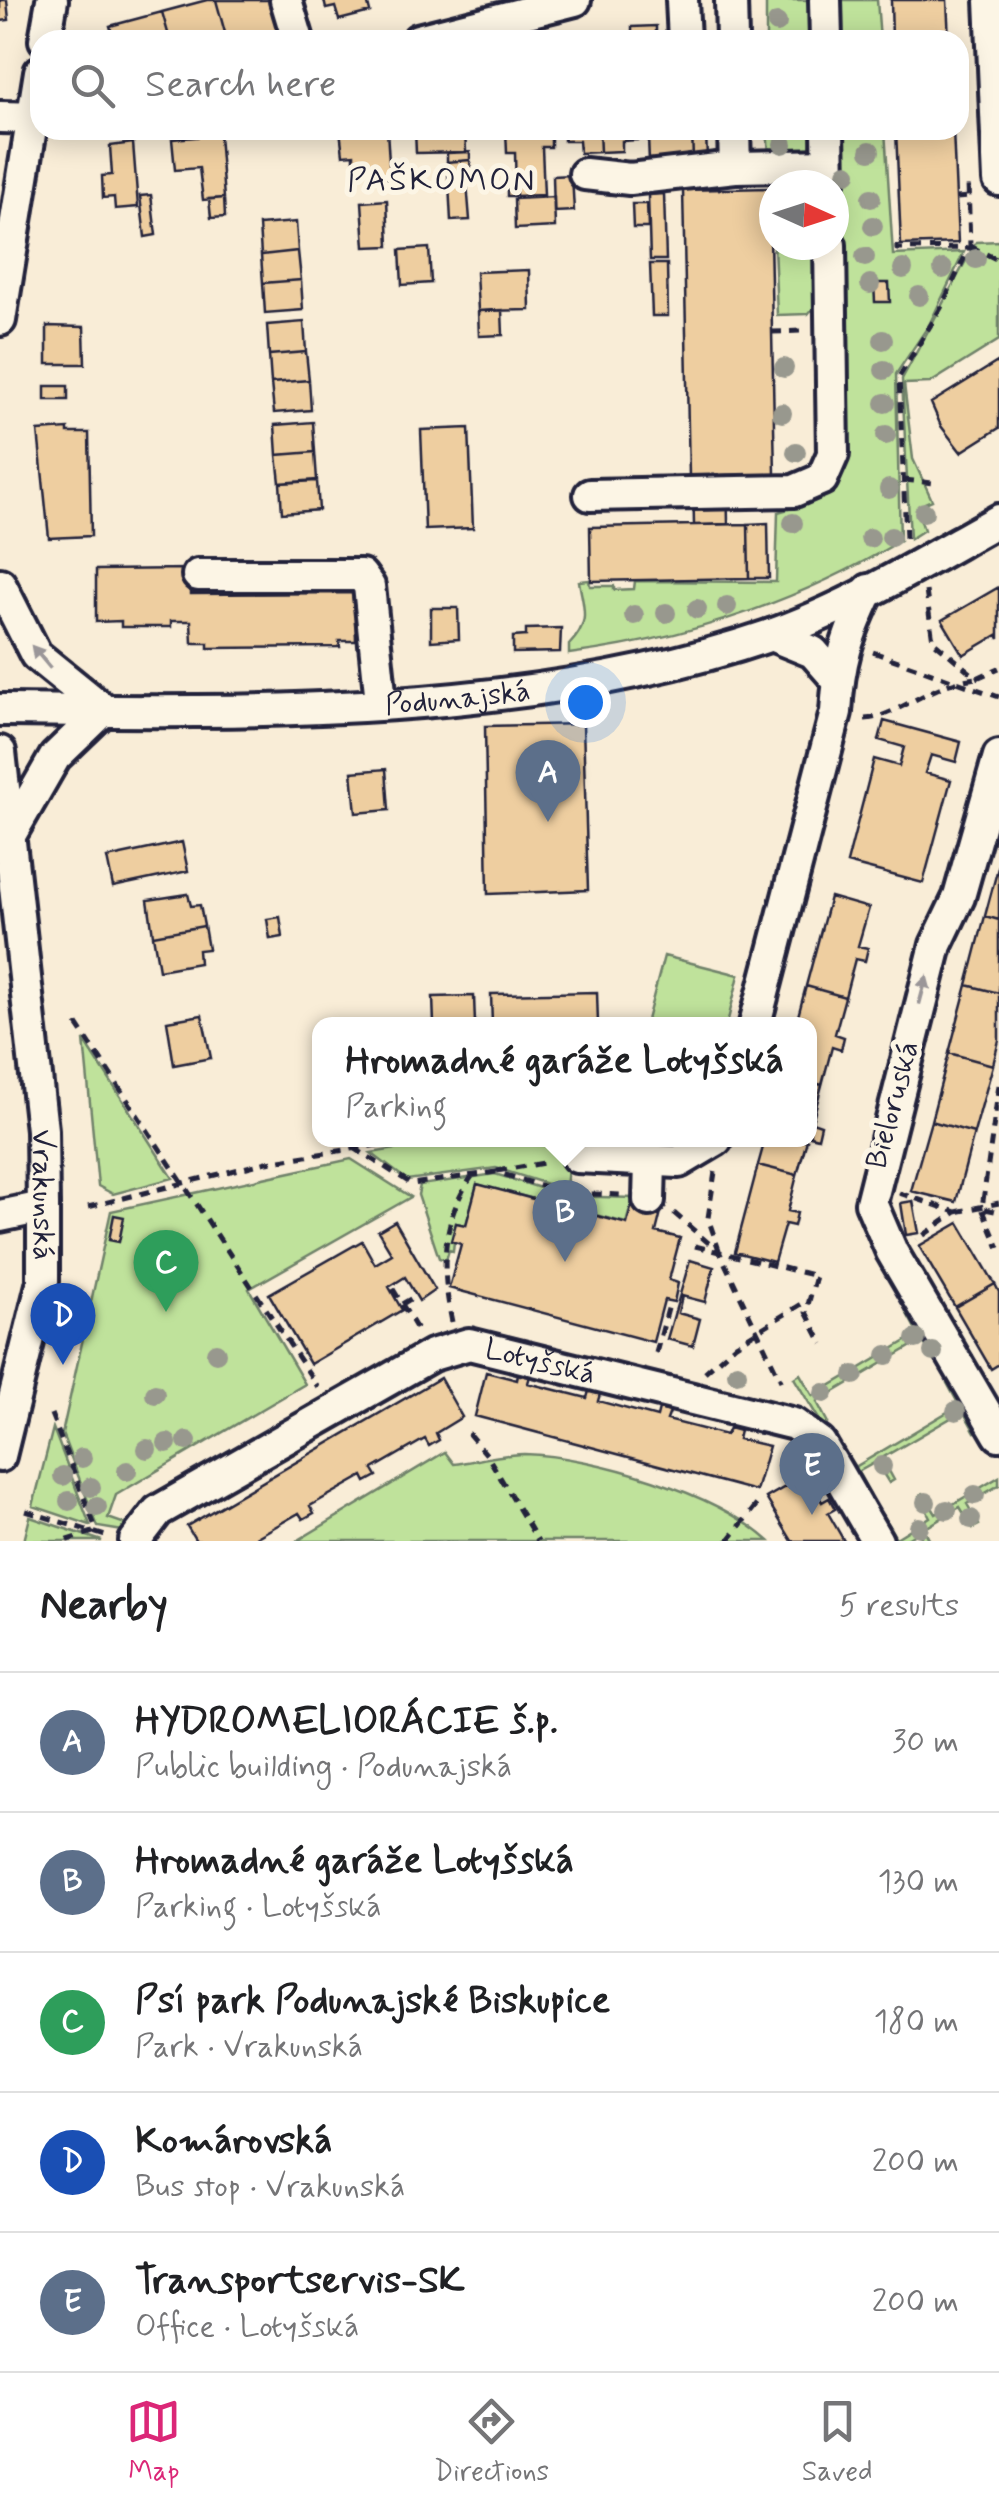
<!DOCTYPE html>
<meta charset="utf-8">
<style>
:root{--surface:#fff;--page:#f6f6f6;--text:#202124;--muted:#757577;--line:#e0e0e0;--accent:#db2777}
body{margin:0;font-family:Mynerve,sans-serif;background:var(--page);color:var(--text)}
.compass{position:absolute;left:759px;top:170px;width:90px;height:90px;border-radius:50%;background:var(--surface);box-shadow:0 5px 25px #0003;rotate:93deg}
.you{position:absolute;left:585px;top:702px;width:35px;height:35px;margin:-25px;border:8px solid #fff;border-radius:50%;background:#1a73e8;box-shadow:0 0 0 15px #1a73e833}
.badge{display:grid;place-items:center;width:65px;height:65px;border-radius:50%;background:var(--accent);color:#fff;font-size:32px;font-weight:700}
.pin{position:absolute;translate:-50% -82px;filter:drop-shadow(0 2px 5px #0008)}
.pin::after{content:'';position:absolute;top:52px;width:35px;height:30px;background:inherit;clip-path:polygon(0 0,100% 0,50% 100%)}
.popup{position:absolute;left:312px;top:1017px;width:505px;height:130px;box-sizing:border-box;display:grid;place-content:center;border-radius:20px;background:var(--surface);filter:drop-shadow(0 2px 8px #0005);font-size:32px;white-space:nowrap;color:var(--muted)}
.popup b{font-size:38px;color:var(--text)}
.popup::after{content:'';position:absolute;left:50%;top:100%;margin-left:-20px;border:20px solid transparent;border-top-color:var(--surface)}
.list{margin:0;padding:0;list-style:none}
h2{display:flex;justify-content:space-between;align-items:center;height:130px;margin:0;padding:0 40px;font-size:42px}
h2 small{font-size:32px;font-weight:400;color:var(--muted)}
.list li{display:grid;grid-template-columns:65px 1fr auto;gap:30px;align-items:center;box-sizing:border-box;height:140px;padding:0 40px;border-top:2px solid var(--line)}
.list b{display:block;font-size:38px;white-space:nowrap}
.list p{margin:0;font-size:32px;white-space:nowrap;color:var(--muted)}
.list em{font-size:32px;font-style:normal;color:var(--muted)}
.icon{flex:none;width:55px;height:55px;fill:none;stroke:currentColor;stroke-width:2;stroke-linecap:round;stroke-linejoin:round}
.map{position:relative;flex:none;width:999px;height:1541px;overflow:hidden}
.search{position:absolute;background:var(--surface);box-shadow:0 5px 25px #0003;left:30px;right:30px;top:30px;height:110px;display:flex;align-items:center;gap:25px;box-sizing:border-box;padding:0 35px;border-radius:30px;color:var(--muted);font-size:38px}
.sheet{height:830px;background:var(--surface)}
nav{display:flex;justify-content:space-around;align-items:center;box-sizing:border-box;height:140px;border-top:2px solid var(--line);background:var(--surface);font-size:28px;color:var(--muted)}
nav a{display:grid;justify-items:center;gap:5px}
nav .on{color:var(--accent)}
.map>svg:first-child{display:block}
</style>
<div class="map">
<svg width="999" height="1541" viewBox="0 0 999 1541">
<rect width="100%" height="100%" fill="#f9edd7"/>
<filter id="ink" filterUnits="userSpaceOnUse"><feTurbulence type="fractalNoise" baseFrequency=".01" numOctaves="2"/><feDisplacementMap in="SourceGraphic" scale="20" xChannelSelector="R" yChannelSelector="G"/><feConvolveMatrix kernelMatrix="1 2 1 2 8 2 1 2 1" color-interpolation-filters="sRGB"/></filter>
<g filter="url(#ink)">
<path fill="#bfe29b" stroke="#70826b" stroke-width="2.5" d="M766,0h45l1,40h-46z
M841,0h36l3,40h-38z
M767,130h46l-4,26 -40,-3z
M843,130h42l8,125 71,-3 -35,73 -33,49 4,167c-101,60 -214,98 -331,113v-9c23,-24 14,-37 10,-64l10,-1 1,6h24v4l20,-1 1,-8 141,1 2,-70 28,-8 25,-16 12,-17 6,-22z
M999,241v99l-69,43 -26,1 9,75 19,41 -7,3 6,13 -10,5 3,9 -14,9 -8,-160 74,-137z
M774,245h41v61l-7,8 -31,1z
M664,956l75,19 -12,49h-81z
M84,1040l89,138 -60,16 -15,-8z
M450,1140h120l-4,50 -70,-22 -89,12 -36,-27z
M351,1159l60,38 -162,92 56,95 -189,111 -8,23 23,8 -2,6 -31,-5 -36,-93 49,-223z
M495,1174l71,22 67,2 -7,25 -149,-39 -11,41 -10,-2 -3,28 -4,-1 -3,10 -7,-2 -21,-63 2,-10z
M911,1309l29,49 -5,3 -13,-21 -105,62 11,21 -5,3 -29,-48 6,-4 13,22 105,-62 -12,-22z
M952,1380l29,49 -6,3 -12,-21 -81,47 12,22 -5,3 -13,-21 -18,10 12,22 -6,3 -28,-48 5,-3 14,21 104,-62 -12,-22z
M53,1428l37,97 -57,-19z
M445,1452l9,12c22,-3 47,-10 70,-10 71,2 192,39 245,87h-472z
M999,1477v8l-32,19 12,21 -6,3 -13,-21 -36,22 6,12h-7l-5,-9 -14,9h-15l-12,-21 6,-4 13,22 34,-21 -11,-21 4,-3 13,21z
M30,1517l72,24h-78z"/>
<path fill="#eecea0" stroke="#22223b" stroke-width="2.5" d="M0,0h7l2,20 -9,1z
M207,0h9l11,40h-57l-8,-28z
M216,0h56l10,37 -55,3z
M324,0h43l3,12 -31,8 -4,-13 -9,2z
M891,0h56l2,40h-57z
M162,12l8,28h-56l-4,-14z
M656,26v14h-24v-13z
M340,130h47l3,48 -19,2 -1,-15 -16,2v-13l-11,1z
M415,130h50l1,22 -50,1z
M506,130h45v17h-9l2,48 -28,1 -1,-43h-8z
M564,130h35l1,22 -20,1 -1,-12h-15z
M599,130h38v10l-15,1v10l-22,1z
M660,130h32l1,30 -44,2 -1,-25 12,-1z
M692,130h14l1,30h-14z
M896,130h57l5,113 -57,2z
M219,135l5,63 -21,2 -4,-32 -24,2 -3,-31z
M133,143l5,64 -23,2 -1,-12 -11,1 -1,-22 10,-1 -2,-29z
M470,152v8l-23,2v-9z
M470,160l1,12 -23,2 -1,-12z
M471,172l1,10 -23,2 -1,-10z
M572,175l2,36 -20,1 -1,-36z
M507,178h8l1,18h-9z
M467,183l3,37 -19,1 -2,-37z
M769,188l6,286 -86,2 -6,-286z
M664,194l2,66h-16l-2,-65z
M151,195l5,40 -11,2 -5,-41z
M554,197l1,30 -40,2 -1,-30z
M224,198l1,19 -14,1 -2,-19z
M387,200l2,46 -24,1 -3,-45z
M632,204h15l1,24h-15z
M296,222l2,29 -37,4 -2,-30z
M429,248l2,35 -29,2 -2,-35z
M298,251l3,29 -38,3 -2,-28z
M650,264h17l1,52h-16z
M529,270l1,40 -52,1 -2,-39z
M301,280l2,30 -38,3 -2,-30z
M874,283h15l1,19h-15z
M502,310l1,25 -24,1 -1,-25z
M304,322l2,30 -37,3 -2,-30z
M47,326l37,1 1,37h-38z
M306,352l3,28 -38,3 -2,-28z
M999,361v67l-38,24 -20,-26 -10,-23z
M309,380l2,30 -37,3 -3,-30z
M45,386h23v14h-23z
M313,422l2,30 -38,3 -2,-30z
M469,428l4,100 -48,2 -4,-100z
M68,429v4h21l2,103 -42,2 -11,-107z
M315,452l2,28 -37,3 -3,-28z
M727,475l1,49 -34,1 -1,-49z
M317,481l2,29 -37,3 -2,-30z
M768,523l1,55h-20l-1,-54z
M748,524l1,54 -158,3 -1,-54z
M191,569v25l164,-1 1,48h-17l1,6 -132,1v-5h-16l-1,-22h-20v6h-50v-6l-25,1v-52z
M999,587v52l-2,-4 -34,20 -21,-35z
M431,608h27l1,31 -28,2z
M561,628l-1,24 -47,1v-16l13,-1v-7z
M884,721l77,21 -5,20 -25,-7 -6,18 26,7 -28,103 -76,-20 27,-104 25,7 5,-19 -25,-7z
M583,724l5,166 -100,4 -3,-168z
M386,769l3,41 -33,3 -4,-41z
M182,842l6,29 -75,16 -6,-29z
M999,864v56l-14,-4z
M188,894l3,12 9,-1 4,21 -51,9 -5,-35z
M830,897l39,11 -11,38 10,2 -3,13 -10,-2 -10,38 -39,-11z
M985,916l14,4v73l-32,-8z
M280,917l3,20 -13,2 -3,-20z
M204,926l4,23 -10,1 1,13 -40,7 -6,-35z
M967,985l32,8v47l-6,25 -44,-12z
M806,986l39,11 -10,37 9,3 -3,13 -9,-3 -10,38 -12,-3v-58h-14z
M597,992l1,32h-106l-1,-30z
M474,996l1,28h-41l-1,-27z
M202,1015l9,43 -37,7 -7,-44z
M949,1053l44,12 -19,68 -43,-12z
M810,1082l12,3 -10,37 9,3 -3,13 -8,-2z
M931,1121l43,12 -18,69 -45,-11z
M765,1140h42l-10,35 -39,-10z
M758,1165l39,10 -9,36 9,2 -3,13 -9,-2 -11,38 -39,-10z
M477,1184l150,40 7,-28 29,8 -7,28 24,6 -11,42 9,3 -4,19 -10,-2 -11,42 -204,-54 12,-44 -10,-3 5,-18 10,2z
M913,1201l6,32 -13,2 -5,-32z
M114,1215l10,2 -5,25 -10,-2z
M395,1221l40,69 -16,11 -14,-24 -16,10 13,23 -92,54 -41,-70 93,-53 13,23 17,-10 -14,-23z
M959,1223l36,61 -40,23 -36,-61z
M690,1260l24,7 -9,35 -23,-6 -4,17 22,6 -7,27 -26,-7z
M995,1284l4,8v72l-8,5 -36,-62z
M486,1372l31,8 1,-7 12,3 -2,7 59,15 2,-7 11,3 -2,7 59,16 2,-8 11,3 -3,8 59,15 3,-7 11,3 -2,8 31,7 -13,45 -281,-75z
M440,1378l22,39 -26,16 3,7 -10,6 -4,-7 -52,30 4,7 -11,6 -3,-6 -53,30 4,7 -11,6 -4,-6 -49,28h-54l-9,-15z
M806,1475l16,27 7,-4 6,11 -7,4 16,28h-52l-26,-43z"/>
<g fill="none" stroke-linecap="round" stroke-linejoin="round">
<defs>
<g id="minor">
<path d="M286,0l12,40"/>
<path d="M682,0l2,40"/>
<path d="M731,0l1,40"/>
<path d="M825,0l1,40"/>
<path d="M991,0l8,180"/>
<path d="M45,40l7,-40"/>
<path d="M418,40l157,-40"/>
<path d="M0,117l40,1"/>
<path d="M734,130l1,37 93,-2"/>
<path d="M828,130l1,52"/>
<path d="M585,174l45,5 105,-12"/>
<path d="M0,320l40,-248"/>
<path d="M590,495l204,-4 28,-12 11,-25 -3,-209"/>
<path d="M198,575h163l8,11 12,116"/>
<path d="M0,584l36,71 68,55"/>
<path d="M771,635l42,17 22,25"/>
<path id="s1" d="M0,710c250,3 530,7 768,-74 81,-28 157,-75 231,-116"/>
<path id="s2" d="M0,752l42,378 1,77v74l-43,175"/>
<path d="M999,756l-40,141 -23,48 -65,258 21,49 107,183"/>
<path d="M9,837l46,-80 49,-47"/>
<path d="M755,1024l81,-312c3,-51 11,-76 33,-122"/>
<path d="M577,1157l102,5 37,-22"/>
<path d="M649,1200l1,-39"/>
<path d="M0,1216l43,-9"/>
<path id="s3" d="M135,1541l23,-30 274,-156 37,-11 325,80 26,19 57,98"/>
</g>
</defs>
<use href="#minor" stroke="#22223b" stroke-width="38"/>
<path stroke="#22223b" stroke-width="5" stroke-dasharray="10 8" stroke-linecap="butt" d="M949,40l14,-1
M956,198l13,-1
M897,245v4l72,-1
M970,246l26,13
M772,332l31,-1
M904,480l29,3
M906,538l-7,-161 42,-69 29,-62 -2,-63
M926,591l7,50 44,37 22,-10
M873,652l126,45
M865,719c33,-2 66,-37 112,-41
M77,1024l241,363
M999,1085l-17,123 17,40
M354,1148l58,36 84,-12 69,21 56,2
M497,1171l53,-9
M715,1172l-7,46 12,35
M899,1193l57,19 -39,28
M88,1207l179,-45 143,-22
M985,1209l14,3
M956,1212l43,-9
M674,1213l46,40 61,128
M695,1246l121,30 -10,36 17,32
M393,1289l25,42
M402,1304l12,-7
M452,1322c-11,-53 -12,-101 21,-147
M656,1353l13,-48
M705,1372l31,-28 74,-45
M51,1414l44,112 -2,6 -28,9
M468,1433l19,22 51,86
M26,1511l83,26
M728,1541l30,-38"/>
<use href="#minor" stroke="#fcf5e5" stroke-width="30"/>
</g>
<g fill="#98988e">
<circle cx="777" cy="23" r="10"/>
<circle cx="783" cy="144" r="10"/>
<circle cx="870" cy="151" r="10"/>
<circle cx="847" cy="173" r="10"/>
<circle cx="871" cy="198" r="10"/>
<circle cx="873" cy="226" r="10"/>
<circle cx="865" cy="257" r="10"/>
<circle cx="976" cy="259" r="10"/>
<circle cx="903" cy="269" r="10"/>
<circle cx="943" cy="269" r="10"/>
<circle cx="870" cy="284" r="10"/>
<circle cx="919" cy="296" r="10"/>
<circle cx="883" cy="340" r="10"/>
<circle cx="784" cy="368" r="10"/>
<circle cx="884" cy="370" r="10"/>
<circle cx="885" cy="403" r="10"/>
<circle cx="782" cy="413" r="10"/>
<circle cx="886" cy="435" r="10"/>
<circle cx="796" cy="452" r="10"/>
<circle cx="889" cy="489" r="10"/>
<circle cx="924" cy="512" r="10"/>
<circle cx="793" cy="523" r="10"/>
<circle cx="891" cy="537" r="10"/>
<circle cx="870" cy="538" r="10"/>
<circle cx="727" cy="606" r="10"/>
<circle cx="697" cy="609" r="10"/>
<circle cx="666" cy="613" r="10"/>
<circle cx="634" cy="615" r="10"/>
<circle cx="916" cy="1339" r="10"/>
<circle cx="933" cy="1352" r="10"/>
<circle cx="216" cy="1353" r="10"/>
<circle cx="887" cy="1355" r="10"/>
<circle cx="737" cy="1373" r="10"/>
<circle cx="854" cy="1375" r="10"/>
<circle cx="824" cy="1393" r="10"/>
<circle cx="155" cy="1394" r="10"/>
<circle cx="956" cy="1411" r="10"/>
<circle cx="187" cy="1441" r="10"/>
<circle cx="167" cy="1443" r="10"/>
<circle cx="147" cy="1449" r="10"/>
<circle cx="82" cy="1458" r="10"/>
<circle cx="882" cy="1466" r="10"/>
<circle cx="127" cy="1471" r="10"/>
<circle cx="63" cy="1476" r="10"/>
<circle cx="91" cy="1487" r="10"/>
<circle cx="975" cy="1495" r="10"/>
<circle cx="69" cy="1501" r="10"/>
<circle cx="926" cy="1502" r="10"/>
<circle cx="97" cy="1507" r="10"/>
<circle cx="947" cy="1510" r="10"/>
<circle cx="971" cy="1519" r="10"/>
<circle cx="919" cy="1527" r="10"/>
</g>
<defs><path id="oneway-solid" d="M-6-.8H1V-3.2L6.5 0L1 3.2V.8H-6Z" transform="scale(2.5)"/></defs>
<g fill="#9a9698">
<use href="#oneway-solid" transform="translate(41 657) rotate(-130)"/>
<use href="#oneway-solid" transform="translate(923 990) rotate(-75)"/>
</g>
</g>
<g text-anchor="middle" dominant-baseline="central" stroke-width="10" stroke-linejoin="round" paint-order="stroke">
<g font-size="30" fill="#22223b" stroke="#fcf5e5">
<text stroke="none"><textPath href="#s1" startOffset="458">Podunajská</textPath></text>
<text transform="translate(893 1105) rotate(-75)">Bieloruská</text>
<text stroke="none"><textPath href="#s2" startOffset="445">Vrakunská</textPath></text>
<text stroke="none"><textPath href="#s3" startOffset="465">Lotyšská</textPath></text>
</g>
<g font-size="32" letter-spacing="2.5" fill="#22223b" stroke="#fcf5e5">
<text x="442" y="181">PAŠKOMON</text>
</g>
</g>
</svg>
<svg class="compass" viewBox="-18 -18 36 36"><path d="M0-13l5 13h-10z" fill="#e53935"/><path d="M0 13l5-13h-10z" fill="#757577"/></svg>
<div class="you"></div>
<div class="pin badge" style="left:548px;top:822px;background:#5c6f8a">A</div>
<div class="pin badge" style="left:565px;top:1262px;background:#5c6f8a">B</div>
<div class="popup"><b>Hromadné garáže Lotyšská</b>Parking</div>
<div class="pin badge" style="left:166px;top:1312px;background:#2e9e5b">C</div>
<div class="pin badge" style="left:63px;top:1365px;background:#1a4fb4">D</div>
<div class="pin badge" style="left:812px;top:1515px;background:#5c6f8a">E</div>
<div class="search"><svg class="icon" aria-label="search" viewBox="0 0 24 24"><circle cx="10" cy="10" r="6"/><path d="M15 15l6 6"/></svg>Search here</div>
</div>
<section class="sheet">
<h2>Nearby<small>5 results</small></h2>
<ul class="list">
<li><span class="badge" style="background:#5c6f8a">A</span><div><b>HYDROMELIORÁCIE š.p.</b><p>Public building · Podunajská</p></div><em>30 m</em></li>
<li><span class="badge" style="background:#5c6f8a">B</span><div><b>Hromadné garáže Lotyšská</b><p>Parking · Lotyšská</p></div><em>130 m</em></li>
<li><span class="badge" style="background:#2e9e5b">C</span><div><b>Psí park Podunajské Biskupice</b><p>Park · Vrakunská</p></div><em>180 m</em></li>
<li><span class="badge" style="background:#1a4fb4">D</span><div><b>Komárovská</b><p>Bus stop · Vrakunská</p></div><em>200 m</em></li>
<li><span class="badge" style="background:#5c6f8a">E</span><div><b>Transportservis-SK</b><p>Office · Lotyšská</p></div><em>200 m</em></li>
</ul>
</section>
<nav>
<a class="on"><svg class="icon" aria-label="map" viewBox="0 0 24 24"><path d="M3 6l6-2 6 2 6-2v14l-6 2-6-2-6 2zM9 4v14M15 6v14"/></svg>Map</a>
<a><svg class="icon" aria-label="directions" viewBox="0 0 24 24"><path d="M12 3l9 9-9 9-9-9zM9 14v-3h6M13 9l2 2-2 2"/></svg>Directions</a>
<a><svg class="icon" aria-label="saved" viewBox="0 0 24 24"><path d="M7 4h10v16l-5-4-5 4z"/></svg>Saved</a>
</nav>
